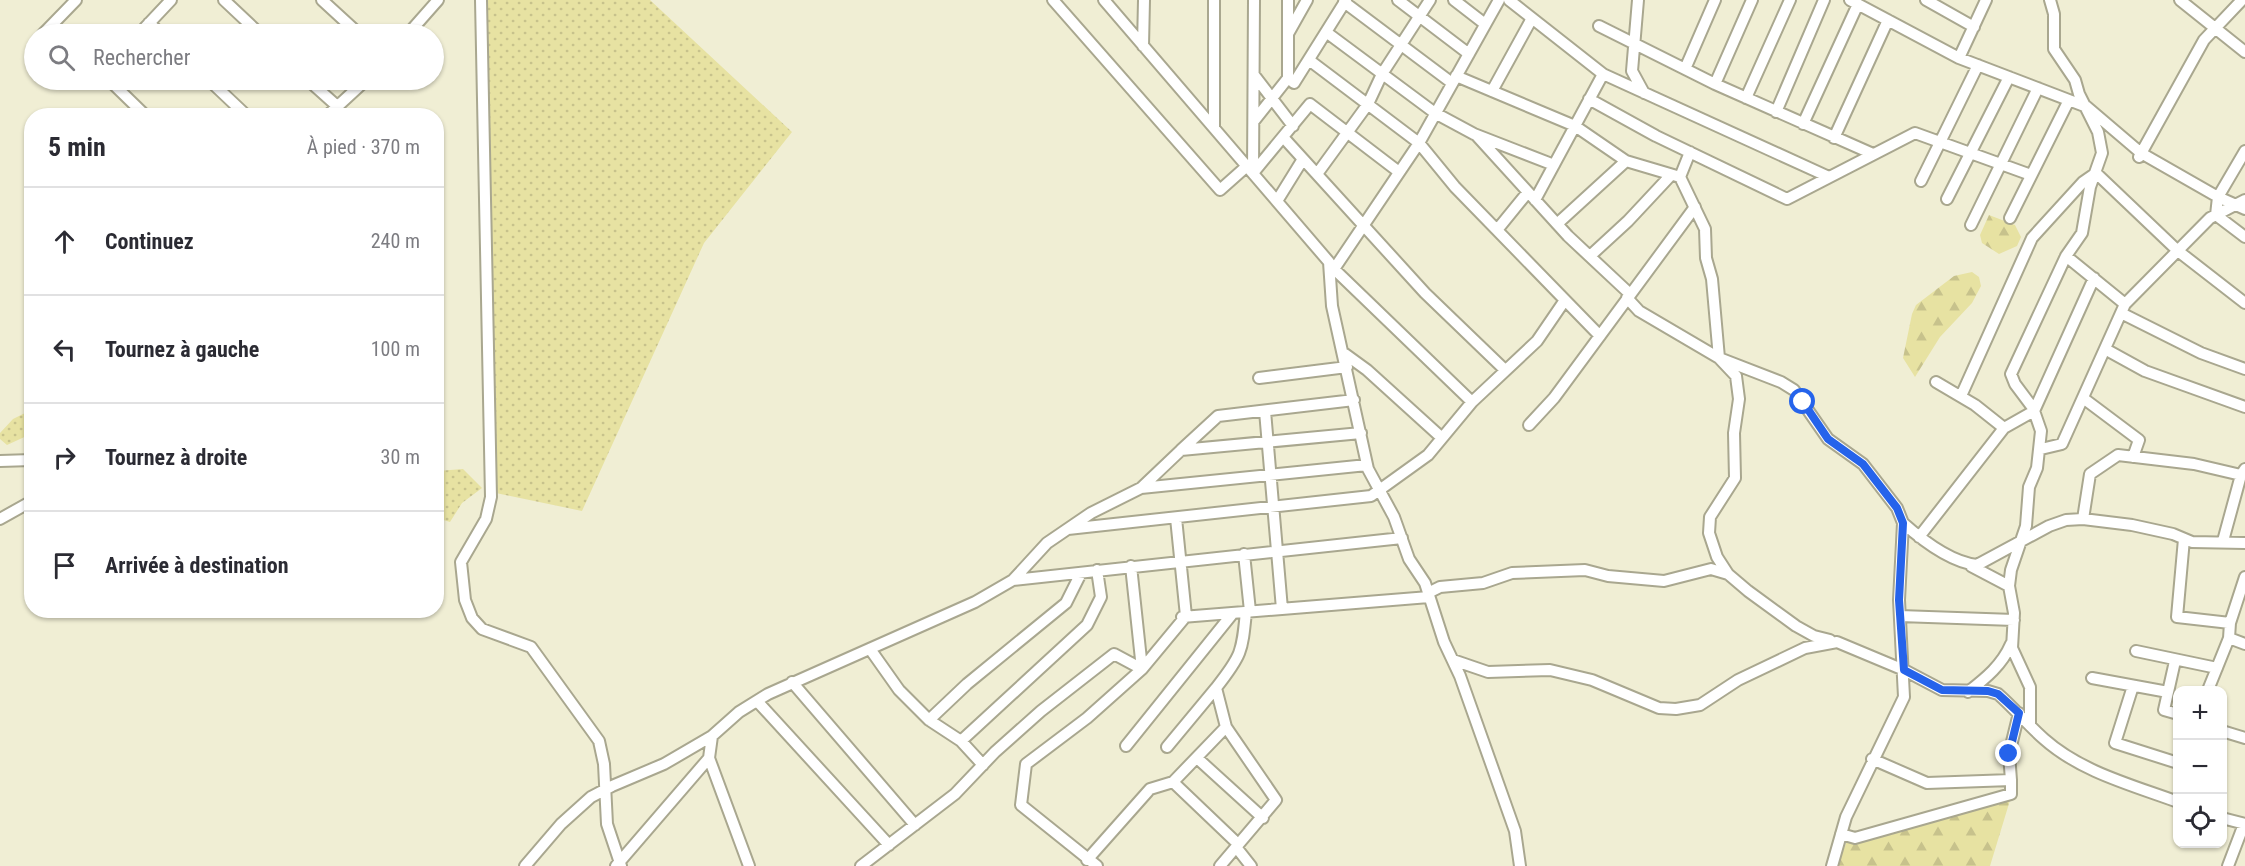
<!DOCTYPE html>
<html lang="fr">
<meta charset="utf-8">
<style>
:root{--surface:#fff;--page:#f7f7f7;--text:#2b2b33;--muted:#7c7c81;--line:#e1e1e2}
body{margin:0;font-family:"Roboto Condensed",sans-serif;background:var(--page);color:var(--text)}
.controls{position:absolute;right:18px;bottom:18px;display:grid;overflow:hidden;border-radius:12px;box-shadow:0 2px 4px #0004}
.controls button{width:54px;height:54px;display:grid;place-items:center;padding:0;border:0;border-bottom:2px solid var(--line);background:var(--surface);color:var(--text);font:30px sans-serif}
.stop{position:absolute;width:18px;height:18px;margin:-14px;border:4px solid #2563eb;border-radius:50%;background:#fff}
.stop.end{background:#2563eb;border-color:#fff;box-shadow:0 2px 6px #0008}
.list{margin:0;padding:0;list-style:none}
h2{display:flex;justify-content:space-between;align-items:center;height:78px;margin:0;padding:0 24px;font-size:26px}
h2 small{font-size:20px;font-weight:400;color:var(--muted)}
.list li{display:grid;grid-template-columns:39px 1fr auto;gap:18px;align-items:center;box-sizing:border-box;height:108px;padding:0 24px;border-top:2px solid var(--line)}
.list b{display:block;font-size:22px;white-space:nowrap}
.list em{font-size:20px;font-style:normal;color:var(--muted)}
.icon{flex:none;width:33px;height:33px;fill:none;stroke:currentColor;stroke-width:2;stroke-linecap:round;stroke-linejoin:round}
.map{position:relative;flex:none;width:2245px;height:866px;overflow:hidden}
.search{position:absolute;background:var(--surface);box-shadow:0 2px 4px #0004;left:24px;top:24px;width:420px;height:66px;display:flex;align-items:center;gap:15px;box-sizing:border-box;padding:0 21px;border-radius:33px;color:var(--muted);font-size:22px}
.panel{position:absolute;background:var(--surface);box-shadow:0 2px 4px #0004;left:24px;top:108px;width:420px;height:510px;border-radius:24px}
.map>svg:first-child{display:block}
</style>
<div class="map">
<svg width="2245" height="866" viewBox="0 0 2245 866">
<defs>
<pattern id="grass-dots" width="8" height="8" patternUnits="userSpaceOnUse" patternTransform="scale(1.5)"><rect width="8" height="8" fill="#e7e2a2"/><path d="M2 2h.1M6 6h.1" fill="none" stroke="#c7c28c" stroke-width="1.8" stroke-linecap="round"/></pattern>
<pattern id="forest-firs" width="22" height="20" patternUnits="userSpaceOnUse" patternTransform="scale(1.5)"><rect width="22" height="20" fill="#e7e2a2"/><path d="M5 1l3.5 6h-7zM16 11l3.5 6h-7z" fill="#c7c28c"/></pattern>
</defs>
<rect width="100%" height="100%" fill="#f0eed4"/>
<path fill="url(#grass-dots)" d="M486,0h164l142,132 -88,111 -122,268 -86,-18z
M31,410v24l-24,11 -7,-6v-6l13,-14z
M463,469l19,19 -20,15 -12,19 -13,-4v-47z"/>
<path fill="url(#forest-firs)" d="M1989,215l26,10 6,12 -4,9 -18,8 -17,-11 -2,-8z
M1972,272l7,5 2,9 -9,17 -32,34 -25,40 -12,-19 9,-44 4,-9 38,-29z
M2011,797l-21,69h-153l10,-25z"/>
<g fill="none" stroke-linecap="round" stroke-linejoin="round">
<defs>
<path id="minor" d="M224,0l36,34
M322,0l37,34
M481,0l10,497 -5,22 -25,43 4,38 7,18 10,11 49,18 68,94 5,23 3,60 14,42
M1053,0l167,190 27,-24
M1104,0l225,262 3,44 36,163 26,48 15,42 16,24 19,59 16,34 55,155 5,35
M1288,0v78l6,5 52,-83
M1398,0l71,54
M1454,0l31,24
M1509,0l94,74 226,103
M1638,0l-6,71 12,22
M1850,0l109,58 128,49 54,46 77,44 27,12
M1926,0l48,27
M2180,0l65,52
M1344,2l108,81
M149,23l12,11
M52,25l10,9
M1599,26l116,58 158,70
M1289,32l18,-32
M1326,32l109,81 39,21 80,31
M43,34l33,-34
M139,34l32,-34
M408,34l30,-34
M1143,46l1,-46
M1959,58l27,-58
M1309,60l110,83 36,44 145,149
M1685,69l30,-69
M1254,75l39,51
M1456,76l119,50 51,35 54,16
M109,80l37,36
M209,80l38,36
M308,80l29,26
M1715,84l37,-84
M1492,91l39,-71
M1746,98l44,-98
M1589,99l67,37 131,63 128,-66 116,42
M1776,112l48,-112
M327,116l39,-36
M1254,121l34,-43
M1803,124l55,-120
M1214,128v-128
M1477,136l91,100 62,58
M1283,137l142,156 80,77
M1834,138l54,-118
M2245,151l-27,46 -2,18 29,22
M1690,152l-10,25 25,52 1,29 6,21 7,79 17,18 3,23 -5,34 1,45 -25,39 -1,16 8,24 11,17 20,17 48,35 18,10 16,4
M2139,157l65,-117 38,-40
M1253,173l57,-69 89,68
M1253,173l1,-173
M1317,174l51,-70 14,-30 48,-74
M1921,181l57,-116
M1947,199l62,-122
M1535,200l68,-126
M1277,201l26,-42
M2010,218l59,-118
M1557,224l69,-63
M1971,225l67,-137
M1497,230l31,-38
M1590,256l38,-35 43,-46
M2066,256l59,48
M1334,269l138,133
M1330,275l89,-132 80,-143
M1627,298l12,13 80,47 62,24 13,8 34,49 35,25 34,44 6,15 -4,77 5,97 -58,120 -14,49
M2121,313l80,40 44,16
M2105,349l40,22 100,36
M1345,354l22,16 75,68
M1259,378l88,-11
M1961,396l71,-158 51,-56 13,-9 82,78 67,52
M2083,398l56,42 -6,17
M1265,411l17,198
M1529,425l25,-27 141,-191
M2004,428l30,-17 60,-133
M2041,449l21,-5 63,-140 85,-86 35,-18
M1181,450l37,-34 136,-16
M0,461l32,-1
M1141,488l40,-38 180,-17
M0,519l32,-18
M2083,519l7,-45 28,-19 76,9 47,11 4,-6
M1903,523c19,17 47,39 74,42l72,-39 17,-6 17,-1 49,6 41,9 19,8 53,1
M1068,529l303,-33 57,-41 44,-53 65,-61 28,-41
M1919,537l85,-109 -29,-23 -39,-23
M2184,539l-7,78 53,6
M2223,541l18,-66
M1244,554l6,57
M1131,566l11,103
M1971,566l38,20
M1013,580l34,-37 44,-30 50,-25 226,-23
M1428,593l12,-6 43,-4 29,-10 73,-3 23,6 56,5 47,-12 17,5
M1900,616l114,4
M1182,617l247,-20
M2229,638l16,6
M870,649l29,41 30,30 32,21 22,24
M2136,651l81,17
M1453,660l35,12 62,-2 42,10 67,28 17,1 24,-4 38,-25 67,-32 32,-6 67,28 38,20 46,1 10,3c16,14 30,31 46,45 37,33 88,46 134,63
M2175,661l-11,49 14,4
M2092,678l76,14
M792,682l123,143
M2133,686l-18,57 63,20
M2208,690l21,-52 1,-15 15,-46
M1968,692c18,-14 34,-27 43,-48
M757,701l132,144
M929,720l38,-36 99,-81 15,-30
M2030,725v-38l-18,-39 2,-35 -5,-27 2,-16 15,-44 3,-39 8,-19 4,-37 -8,-23 -18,-24 -4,-10 55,-118 16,-23 8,-46 12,-34 -4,-21 -19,-38 -4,-14 -21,-31v-35l-4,-14
M2222,731l23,7
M712,736l-3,22 40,108
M961,741l126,-116 14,-28 -4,-27
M1126,746l107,-133
M1167,747l49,-59
M1197,758l66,60
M2011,780l-2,-26 10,-41
M1173,782l65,62
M2222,818l23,6
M1841,834l14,4 156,-44v-14l-84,3 -55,-24
M1236,847l15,19
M1087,860l63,-71 23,-7 53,-55 -10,-39c26,-33 26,-36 30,-76
M525,866l36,-42 30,-27 21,-11 52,-22 48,-28 27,-24 29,-18 207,-92 38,-22 389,-42
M616,866l93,-108
M861,866l94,-72 40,-42 46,-41 73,-57 28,15
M1097,866l-76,-61 5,-41 61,-46 55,-49 44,-53 -10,-98
M1220,866l56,-66 -50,-73
M2228,866l16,-42"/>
</defs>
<use href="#minor" stroke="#a9a78f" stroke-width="14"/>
<use href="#minor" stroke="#fff" stroke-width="10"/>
</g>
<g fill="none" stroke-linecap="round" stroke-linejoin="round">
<path stroke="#2563eb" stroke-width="8" d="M1803,402l25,37 35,25 34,44 6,15 -4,77 5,70 38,20 46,1 10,3 21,19 -10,41"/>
</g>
</svg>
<div class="controls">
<button>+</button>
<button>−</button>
<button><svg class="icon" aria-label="locate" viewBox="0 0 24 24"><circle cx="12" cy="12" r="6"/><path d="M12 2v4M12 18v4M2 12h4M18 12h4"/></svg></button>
</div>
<div class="stop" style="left:1803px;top:402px"></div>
<div class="stop end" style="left:2009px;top:754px"></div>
<div class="search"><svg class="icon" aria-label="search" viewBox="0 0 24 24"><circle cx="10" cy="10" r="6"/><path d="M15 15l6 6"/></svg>Rechercher</div>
<section class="panel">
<h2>5 min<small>À pied · 370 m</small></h2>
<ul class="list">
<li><svg class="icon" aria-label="ahead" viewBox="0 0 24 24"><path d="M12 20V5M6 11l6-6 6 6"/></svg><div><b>Continuez</b></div><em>240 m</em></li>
<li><svg class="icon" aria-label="left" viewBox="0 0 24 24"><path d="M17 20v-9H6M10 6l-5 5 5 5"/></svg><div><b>Tournez à gauche</b></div><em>100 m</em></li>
<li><svg class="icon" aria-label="right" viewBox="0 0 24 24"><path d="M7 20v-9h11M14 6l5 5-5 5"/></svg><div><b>Tournez à droite</b></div><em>30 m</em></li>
<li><svg class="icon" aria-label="arrive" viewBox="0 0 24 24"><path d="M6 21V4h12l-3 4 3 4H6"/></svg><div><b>Arrivée à destination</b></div></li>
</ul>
</section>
</div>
